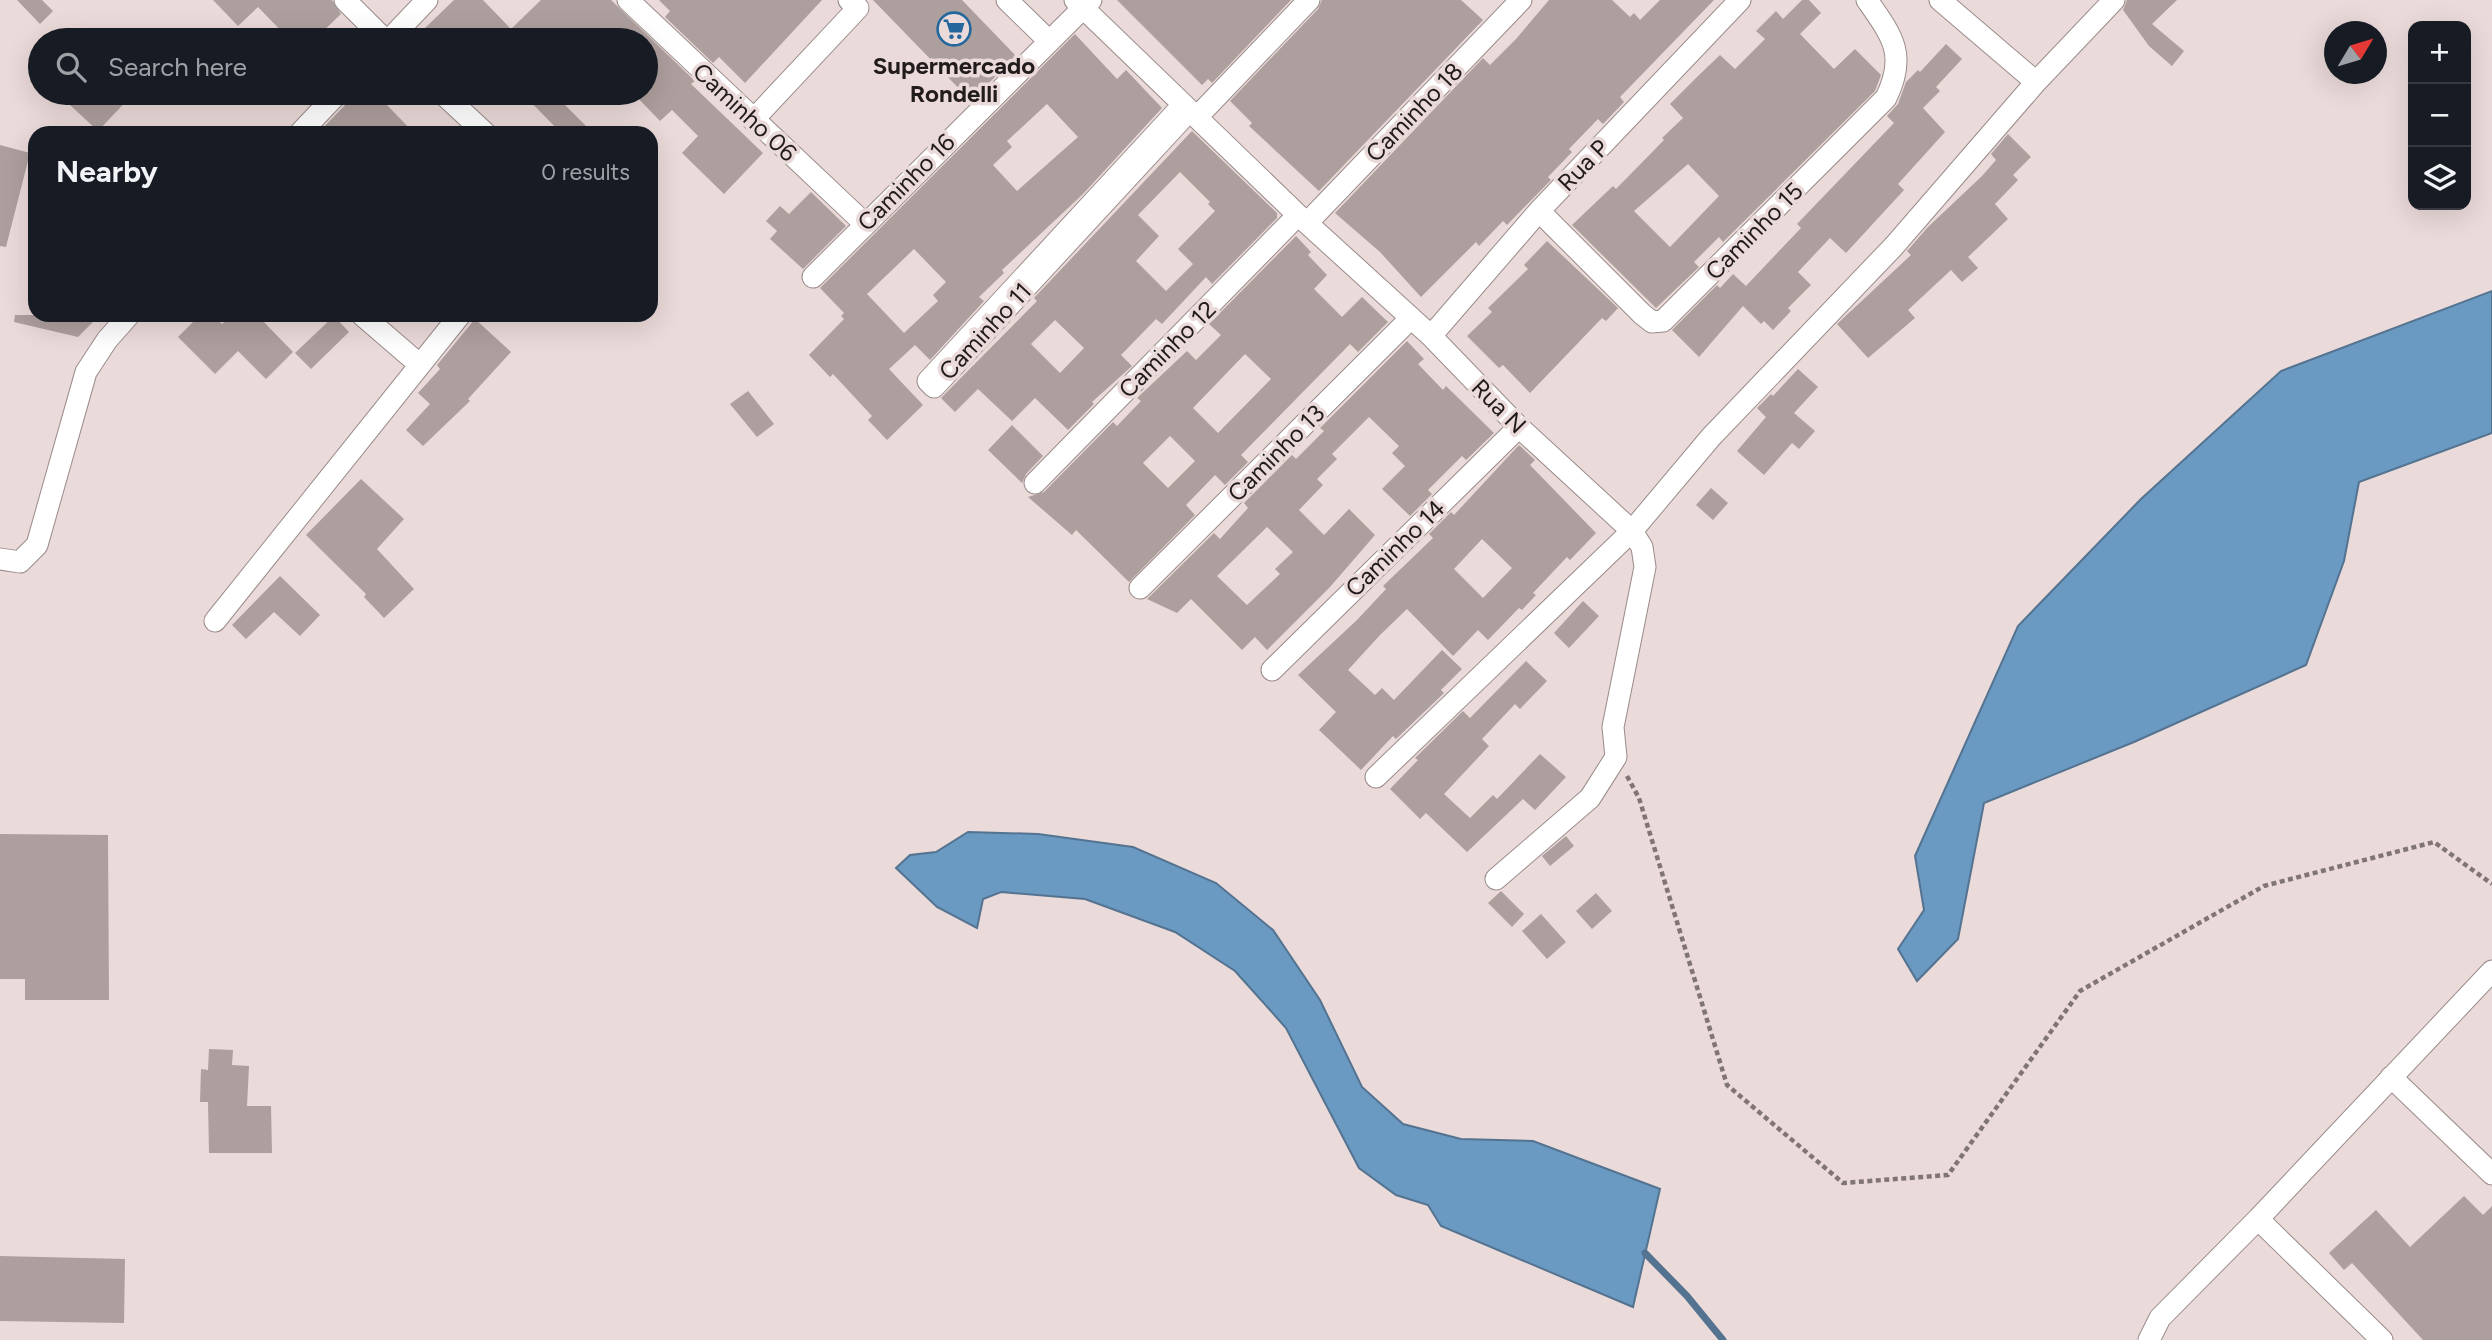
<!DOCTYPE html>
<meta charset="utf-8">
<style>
:root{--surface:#171b24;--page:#20242c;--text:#f1f3f6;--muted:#9ea1a6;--line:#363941}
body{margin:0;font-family:Figtree,sans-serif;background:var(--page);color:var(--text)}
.controls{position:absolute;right:21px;top:21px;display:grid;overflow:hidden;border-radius:14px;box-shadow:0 7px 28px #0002}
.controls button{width:63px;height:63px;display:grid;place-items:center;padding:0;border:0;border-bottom:2px solid var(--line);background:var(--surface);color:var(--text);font:35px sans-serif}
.compass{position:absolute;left:2324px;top:21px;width:63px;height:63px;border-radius:50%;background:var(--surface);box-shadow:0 7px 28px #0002;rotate:52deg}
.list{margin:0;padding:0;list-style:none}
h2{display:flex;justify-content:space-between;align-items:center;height:91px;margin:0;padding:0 28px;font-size:30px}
h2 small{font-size:23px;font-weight:400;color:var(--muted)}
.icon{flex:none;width:38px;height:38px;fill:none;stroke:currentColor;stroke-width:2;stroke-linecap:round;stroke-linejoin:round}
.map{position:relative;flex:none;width:2492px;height:1340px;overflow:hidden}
.search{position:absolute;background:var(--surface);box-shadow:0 7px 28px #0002;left:28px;top:28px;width:630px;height:77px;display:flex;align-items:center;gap:18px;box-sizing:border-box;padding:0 24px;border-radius:38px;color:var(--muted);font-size:26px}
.panel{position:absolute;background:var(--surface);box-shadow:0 7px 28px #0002;left:28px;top:126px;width:630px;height:196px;border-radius:21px}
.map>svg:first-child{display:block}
</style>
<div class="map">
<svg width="2492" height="1340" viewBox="0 0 2492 1340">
<rect width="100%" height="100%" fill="#eadad9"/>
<path fill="#6a99c2" stroke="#547390" stroke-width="2" d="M2492,291v142l-133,49 -15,79 -38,104 -172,77 -150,61 -26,136 -41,42 -19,-32 26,-39 -9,-54 103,-230 123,-127 140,-128z
M968,832l70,2 95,13 83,36 57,47 47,70 42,87 41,37 58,15 72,2 127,48 -27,118 -192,-81 -13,-21 -32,-10 -37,-27 -73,-140 -51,-57 -60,-39 -90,-33 -84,-7 -18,7 -6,29 -40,-21 -41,-39 14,-13 26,-3z"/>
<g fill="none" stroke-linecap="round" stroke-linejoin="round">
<path stroke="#547390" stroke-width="7" d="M1645,1253l42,43 36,44"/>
</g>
<path fill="#ad9f9d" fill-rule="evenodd" d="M17,0h25l11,11 -13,13z
M213,0h119l9,14 -27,26h-24l-32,-33 -20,19z
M454,0h29l28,29 30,-29h70l84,81 -4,3 72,69 -39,41 -42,-41 16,-17 -26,-26 -12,11 -27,-28h13v-53h-210l-11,-12z
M659,0h163l-77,83 -26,-26 -6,6 -48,-46 5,-6z
M873,0h89l54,56 -45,45z
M1117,0h174l-79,83 -4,-4 -6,6z
M1322,0h139l22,20 -164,171 -70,-65 3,-3 -22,-22 88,-92z
M1549,0h63l18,17 4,-4 6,7 20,-20h54l-94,97 4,5 -21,22 -5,-5 -29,30 3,3 -24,25 3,3 -44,45 -4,-4 -24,25 -3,-4 -55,55 -41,-45 -45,-39 148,-155 7,7 26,-26z
M1802,0h7l12,13 -21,21 34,35 21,-20 26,26 -6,16 -152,151 -4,-5 -25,25 5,5 -43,41 -84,-83 41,-39 3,3 48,-49 -2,-2 21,-20 -13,-14 28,-28 22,-21 15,14 30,-30 -9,-8 20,-20 7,8zM1688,164l31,32 -49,51 -36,-36z
M2127,0h50l-25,24 32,27 -12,15 -23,-20 -26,-36z
M1075,34l42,45 9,-9 36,38 -79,86 -81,76 2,3 -25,24 5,4 -54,59 -19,-19 4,4 -26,24 34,36 -36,35 -19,-20 4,-4 -39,-42 -3,3 -21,-22 35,-36 -3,-3 3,-3 -24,-25zM1047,104l31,33 -61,54 -24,-26 19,-18 -5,-6zM914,249l32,33 -13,13 5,6 -34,32 -37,-39z
M1946,44l16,15 -26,28 4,4 -17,17 22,24 -47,52 6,6 -58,63 -16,-15 -32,34 13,13 -23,23 3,3 -18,19 -9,-9 -3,3 -18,-18 -44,51 -27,-27 45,-45 3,3 13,-14 13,12 34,-36 21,-22 -4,-4 97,-101 -7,-7 11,-12 8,-22 12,-12 2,2z
M57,93h77l-36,38z
M351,93h46l-11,11 28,29h-96l30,-31z
M522,93h31l40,40h-32z
M1192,131l85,82v5l-65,66 -6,-7 -44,47 -6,-5 -35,36 11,11 -40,36 2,2 -26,26 -33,-32 -23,23 -34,-32 -23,23 -14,-14 96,-97 -3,-3zM1180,172l30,30 -2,2 7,7 -37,38 15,15 -27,27 -30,-30 23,-25 -21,-21zM1055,320l29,28 -24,25 -29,-29z
M2008,134l23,23 -18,18 5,5 -23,24 13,15 -40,38 10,11 -16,14 -11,-12 -43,40 7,8 -47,40 -31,-34 74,-69 -4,-4 21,-24 54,-51 14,-16 -5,-6z
M0,145l30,8 -24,94 -6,-1z
M811,192l35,34 -43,43 -33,-30 7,-8 -11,-10 14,-15 9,8z
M1296,236l15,16 -3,3 19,20 -13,14 28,28 20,-20 26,25 -30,30 -8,-8 -109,111 7,7 -23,23 -10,-10 -29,30 9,10 -66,67 -53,-52 -4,5 -44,-38 16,-5 69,-70 4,4 24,-25 -4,-3 50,-47 9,9 25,-25 -12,-11zM1245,354l26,25 -53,54 -25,-25zM1170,436l25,25 -27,27 -25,-25z
M1547,241l71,67 -12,13 -4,-3 -72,75 -27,-28 -4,3 -32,-32 25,-24 -4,-4 40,-39 -4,-4z
M15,315h85l-22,22 -64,-15z
M200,315h13l9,9 10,-9h25l36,37 -27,27 -28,-28 -23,23 -37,-37z
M334,316l15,16 -38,37 -16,-16z
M475,319l36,33 -43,47 2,2 -47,45 -17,-16 24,-26 -12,-11 22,-24 -3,-4z
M1407,341l17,18 -6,5 25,26 3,-4 48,47 -28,27 -4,-4 -34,34 4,4 -22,22 -28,-27 23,-23 -13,-13 7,-7 -30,-29 -37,37 5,5 -20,20 6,6 -24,25 25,25 25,-26 26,26 -45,52 -63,63 -12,-13 -13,13 -51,-51 -14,14 -30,-14 67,-66 6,6 28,-31 -4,-5 48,-48 4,4 28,-28 -4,-3zM1267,527l26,25 -18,17 5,5 -33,31 -30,-29z
M1798,369l20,18 -24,26 21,18 -16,18 -7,-6 -28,32 -27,-24 29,-34 -9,-9 14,-14 2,2z
M748,391l26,33 -17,13 -27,-33z
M1012,425l31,31 -17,18 -4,9 -34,-33z
M1519,445l16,15 -5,5 66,68 -26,27 -3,-3 -34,36 3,2 -14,15 -3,-2 -31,32 -10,-10 -25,26 -46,-47 -27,26 -32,35 27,25 7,-7 12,12 48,-50 20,19 -21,21 3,3 -48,46 -3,-3 -32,34 -42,-40 17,-18 -38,-37 59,-55 29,-31 -3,-3 50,-48 -4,-4 22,-22 3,3zM1482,539l30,29 -29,30 -29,-29z
M361,479l43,40 -27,30 37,40 -30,29 -20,-21 2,-3 -60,-59z
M1711,488l17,15 -15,17 -17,-15z
M280,576l40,39 -20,21 -26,-24 -28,27 -14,-14z
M1583,601l16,15 -30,32 -15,-15z
M1526,661l21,20 -27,28 -5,-5 -33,35 7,7 -45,48 26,24 23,-23 4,4 43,-45 26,23 -31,33 -12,-11 -56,53 -41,-39 -6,6 -30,-30 28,-29 -3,-2 48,-47 7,7z
M0,834l108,1 1,165h-84v-21h-25z
M1566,836l8,10 -24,20 -8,-10z
M1501,891l23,23 -12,13 -24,-24z
M1596,893l16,18 -20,18 -16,-18z
M1541,914l25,28 -19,17 -25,-28z
M209,1049l24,1 -1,15 17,1 -2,40h24l1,47h-63l-1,-51h-8l1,-33 7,1z
M2464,1196l19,19 9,-9v134h-69l-71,-77 -8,7 -15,-17 47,-43 34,37z
M0,1256l125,3 -1,64 -124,-2z"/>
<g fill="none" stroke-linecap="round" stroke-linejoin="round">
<defs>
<path id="street" d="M345,0l40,40
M628,0l236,223
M1007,0l42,41
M1075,0l223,215 133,121 88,91 113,104 10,16 3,20 -32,160 3,30 -26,41 -94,81
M1940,0l96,82
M389,40l38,-40
M442,93l43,40
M1183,105l6,6 -255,276 -6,-6z
M1197,117l112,-117
M753,120l105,-112 -9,-8
M300,133l38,-40
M1539,211l103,103 10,8 11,-1 223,-223c21,-43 7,-61 -19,-98
M1307,223l214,-223
M813,277l278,-277
M362,315l58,50
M1431,336l108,-125 201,-211
M1035,483l263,-268
M0,559l20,3 17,-17 49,-173 21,-32 22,-25
M1140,588l271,-270
M215,621l245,-306
M1272,670l247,-243
M1376,777l256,-246 79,-94 183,-191 142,-164 78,-82
M2391,1077l101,97
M2258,1219l124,121
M2149,1340l11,-22 98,-99 234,-248"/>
</defs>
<use href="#street" stroke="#9a8c8a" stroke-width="23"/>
<path stroke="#807575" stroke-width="4.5" stroke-dasharray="5 3.5" stroke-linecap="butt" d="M1627,776l12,22 88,287 116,98 105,-8 132,-184 184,-105 170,-44 58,42"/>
<use href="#street" stroke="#fff" stroke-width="21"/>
</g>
<defs>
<symbol id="supermarket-ring" viewBox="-11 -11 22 22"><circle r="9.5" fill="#eadad9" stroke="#23679c" stroke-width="1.5"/><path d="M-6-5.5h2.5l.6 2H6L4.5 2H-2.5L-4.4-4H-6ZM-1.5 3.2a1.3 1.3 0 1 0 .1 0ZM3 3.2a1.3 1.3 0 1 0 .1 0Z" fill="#23679c"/></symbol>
</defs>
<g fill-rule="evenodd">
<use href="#supermarket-ring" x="935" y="10" width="38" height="38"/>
</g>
<g text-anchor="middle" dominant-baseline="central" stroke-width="7" stroke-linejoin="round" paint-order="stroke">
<g font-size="24" font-weight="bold" fill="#211b1b" stroke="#eadad9">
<text x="954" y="65">Supermercado<tspan x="954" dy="28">Rondelli</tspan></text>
</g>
<g font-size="24" fill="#211b1b" stroke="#eadad9">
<text transform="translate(745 112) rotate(43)">Caminho 06</text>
<text transform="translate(1414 112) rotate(-46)">Caminho 18</text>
<text transform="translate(1583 165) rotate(-46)">Rua P</text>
<text transform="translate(906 182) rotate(-45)">Caminho 16</text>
<text transform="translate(1754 231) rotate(-45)">Caminho 15</text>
<text transform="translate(985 331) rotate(-47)">Caminho 11</text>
<text transform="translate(1167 349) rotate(-45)">Caminho 12</text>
<text transform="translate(1499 406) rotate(45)">Rua N</text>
<text transform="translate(1276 453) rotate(-45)">Caminho 13</text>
<text transform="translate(1395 548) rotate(-44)">Caminho 14</text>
</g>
</g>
</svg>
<div class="controls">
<button>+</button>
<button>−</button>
<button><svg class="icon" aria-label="layers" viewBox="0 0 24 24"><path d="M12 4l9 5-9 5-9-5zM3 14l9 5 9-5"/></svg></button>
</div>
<svg class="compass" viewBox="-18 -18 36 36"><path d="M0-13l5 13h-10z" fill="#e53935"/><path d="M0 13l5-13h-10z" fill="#9ea1a6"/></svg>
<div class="search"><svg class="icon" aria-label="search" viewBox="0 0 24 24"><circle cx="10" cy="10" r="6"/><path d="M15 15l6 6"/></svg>Search here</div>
<section class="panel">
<h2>Nearby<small>0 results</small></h2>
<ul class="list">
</ul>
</section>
</div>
